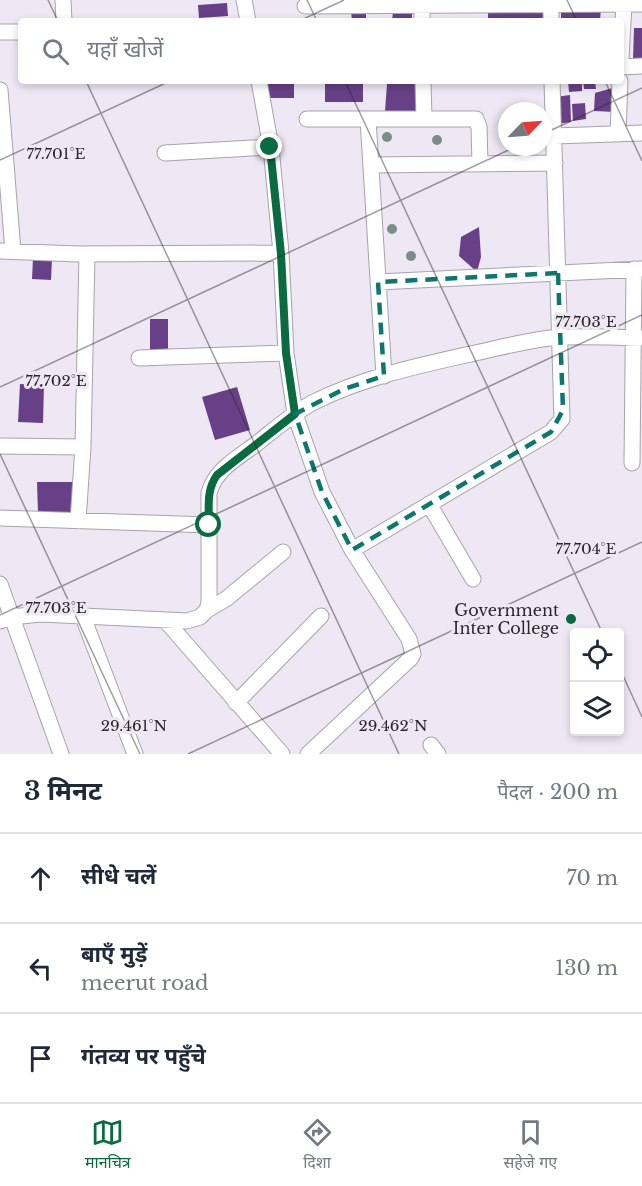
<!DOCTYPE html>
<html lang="hi">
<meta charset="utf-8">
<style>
:root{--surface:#fff;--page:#f2f2f3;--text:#1f2937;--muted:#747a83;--line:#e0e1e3;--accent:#0b6b40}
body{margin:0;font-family:"Libre Baskerville","Noto Sans Devanagari",serif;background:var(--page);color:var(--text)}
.controls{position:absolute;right:18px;bottom:18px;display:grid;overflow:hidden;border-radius:6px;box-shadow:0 3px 9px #0003}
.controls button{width:54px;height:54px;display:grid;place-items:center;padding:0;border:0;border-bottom:2px solid var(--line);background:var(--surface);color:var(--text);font:30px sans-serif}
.compass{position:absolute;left:498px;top:102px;width:54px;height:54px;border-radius:50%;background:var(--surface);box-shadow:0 3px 9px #0003;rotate:65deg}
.stop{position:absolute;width:18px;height:18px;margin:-14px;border:4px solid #0b6b40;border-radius:50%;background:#fff}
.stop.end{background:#0b6b40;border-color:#fff;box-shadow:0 2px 6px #0008}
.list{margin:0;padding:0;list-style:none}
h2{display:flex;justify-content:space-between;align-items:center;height:78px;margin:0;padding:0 24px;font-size:26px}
h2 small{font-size:20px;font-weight:400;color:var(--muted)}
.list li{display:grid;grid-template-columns:39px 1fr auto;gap:18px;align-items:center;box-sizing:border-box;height:90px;padding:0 24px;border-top:2px solid var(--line)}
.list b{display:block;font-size:22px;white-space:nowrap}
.list p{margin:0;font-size:20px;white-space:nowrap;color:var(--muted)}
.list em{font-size:20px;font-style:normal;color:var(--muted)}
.icon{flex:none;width:33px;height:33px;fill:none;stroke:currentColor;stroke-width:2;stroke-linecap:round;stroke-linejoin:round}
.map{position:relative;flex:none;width:642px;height:754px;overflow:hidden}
.search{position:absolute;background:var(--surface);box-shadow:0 3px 9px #0003;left:18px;right:18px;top:18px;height:66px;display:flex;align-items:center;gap:15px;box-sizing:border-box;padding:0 21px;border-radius:6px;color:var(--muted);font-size:22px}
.sheet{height:348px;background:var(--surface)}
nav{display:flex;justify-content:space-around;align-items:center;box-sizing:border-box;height:84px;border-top:2px solid var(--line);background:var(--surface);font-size:16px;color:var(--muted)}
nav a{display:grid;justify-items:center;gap:3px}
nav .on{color:var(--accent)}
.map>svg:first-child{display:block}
</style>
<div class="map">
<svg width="642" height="754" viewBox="0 0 642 754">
<rect width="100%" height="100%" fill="#eee7f4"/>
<path fill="#684087" d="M227,3l1,13 -29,2 -1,-13z
M488,7l55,4 1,10h-56z
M561,7h40l-1,14h-39z
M351,11h15v10h-14z
M393,12h19v9h-20z
M634,28h8v32h-9z
M262,81h32v17h-32z
M325,81h38v21h-38z
M568,81h14v10l-13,1z
M583,81h12l1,8h-12z
M387,84h29v29l-31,-2z
M616,87l-1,25 -21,-1 1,-18z
M570,95l1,27 -15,2 -1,-27z
M585,103l1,16 -13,2 -1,-17z
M479,227l2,30 -4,15 -18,-16 2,-19z
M33,258l19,1 -1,21 -19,-1z
M150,319h18v33h-18z
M20,384l24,1 -1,38 -25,-1z
M237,387l13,43 -35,10 -13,-43z
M37,482h36v31h-35z"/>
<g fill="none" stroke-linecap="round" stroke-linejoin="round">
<defs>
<path id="street" d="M63,0l1,21
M244,0l4,21
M551,0v21
M422,5v16
M305,6l337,-2
M0,32h21
M621,58l3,-54
M621,67l21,-1
M259,81l12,66 10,106 5,100 9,61 27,78 30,58
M423,81l1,38
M0,90l13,161
M307,119h169l3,8 1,37
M368,119l16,257
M618,134l2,-53
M554,136l88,-3
M165,153l106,-6
M371,165l184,-2
M0,251l78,3 203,-1
M378,282l264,-13
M139,358l147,-5
M0,446l83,1 4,-193
M632,463l2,-194
M429,504l44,75
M0,518l209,7
M78,521l5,-74
M0,584l61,170
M207,610l19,-11 57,-47
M83,617l52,137
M165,620l117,134
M0,621l11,-4 30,-3 146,7 13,-4 7,-7 2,-8v-109c6,-23 28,-35 46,-48 19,-15 38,-32 59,-43 50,-25 107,-37 161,-49 28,-6 57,-14 85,-16 27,-1 55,0 82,1
M236,703l85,-87
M431,745l7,9
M308,754l103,-96 2,-4 -4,-15 -57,-89 199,-118 11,-13 -10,-338"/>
</defs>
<use href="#street" stroke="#a8a2ae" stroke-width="17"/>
<use href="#street" stroke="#fff" stroke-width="15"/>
</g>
<g fill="#7b8d87">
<circle cx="387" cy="137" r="5"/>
<circle cx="437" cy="140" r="5"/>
<circle cx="392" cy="229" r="5"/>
<circle cx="411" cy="256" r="5"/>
</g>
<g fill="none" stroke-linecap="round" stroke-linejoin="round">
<path stroke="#0b6b40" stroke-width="8" d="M209,525c0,-17 -3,-35 8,-50l78,-61 -9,-61 -5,-99 -11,-107"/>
</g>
<path fill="none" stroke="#0f766e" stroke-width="4.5" stroke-dasharray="12 8" stroke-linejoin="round" d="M558,273l5,137 -12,22 -199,118 -30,-58 -27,-78 49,-25 40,-13 -6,-94z"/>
<path fill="none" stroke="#2a272c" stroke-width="1.5" stroke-opacity="0.45" d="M48,0l10,21M307,0l10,21M567,0l10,21M299,21l45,-21M86,81l313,673M345,81l257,551M605,81l37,80M543,134l99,-46M0,160l170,-79M0,387l515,-240M0,454l140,300M0,615l642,-300M620,669l22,48M188,754l454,-212"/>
<circle fill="#0b6b40" stroke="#eee7f4" stroke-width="2" cx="571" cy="619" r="6"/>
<g text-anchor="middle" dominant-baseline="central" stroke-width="6" stroke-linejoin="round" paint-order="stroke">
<g font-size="16" fill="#2a272c" stroke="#eee7f4" text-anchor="end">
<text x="559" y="610">Government<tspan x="559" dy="18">Inter College</tspan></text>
</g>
</g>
<g font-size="15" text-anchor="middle" fill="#2a272c" stroke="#eee7f4" stroke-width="6" stroke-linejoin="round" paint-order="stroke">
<text x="56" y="159">77.701°E</text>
<text x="586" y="327">77.703°E</text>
<text x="56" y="386">77.702°E</text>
<text x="586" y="554">77.704°E</text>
<text x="56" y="613">77.703°E</text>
<text x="134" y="731">29.461°N</text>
<text x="393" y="731">29.462°N</text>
</g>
</svg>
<div class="controls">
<button><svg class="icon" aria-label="locate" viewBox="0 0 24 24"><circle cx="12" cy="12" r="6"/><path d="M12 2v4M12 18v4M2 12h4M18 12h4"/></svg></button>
<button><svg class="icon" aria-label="layers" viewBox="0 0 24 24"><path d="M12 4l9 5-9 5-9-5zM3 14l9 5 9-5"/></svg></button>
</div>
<svg class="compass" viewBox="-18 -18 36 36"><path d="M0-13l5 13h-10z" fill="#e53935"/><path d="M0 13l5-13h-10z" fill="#747a83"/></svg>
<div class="stop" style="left:209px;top:525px"></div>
<div class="stop end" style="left:270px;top:147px"></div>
<div class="search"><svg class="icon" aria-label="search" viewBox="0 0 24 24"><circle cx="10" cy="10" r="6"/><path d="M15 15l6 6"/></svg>यहाँ खोजें</div>
</div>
<section class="sheet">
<h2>3 मिनट<small>पैदल · 200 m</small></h2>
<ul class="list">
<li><svg class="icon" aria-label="ahead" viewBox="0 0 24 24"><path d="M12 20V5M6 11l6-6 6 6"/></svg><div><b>सीधे चलें</b></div><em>70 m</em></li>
<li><svg class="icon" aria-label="left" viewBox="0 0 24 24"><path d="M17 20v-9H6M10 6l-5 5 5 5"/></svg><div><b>बाएँ मुड़ें</b><p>meerut road</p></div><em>130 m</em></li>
<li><svg class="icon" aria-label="arrive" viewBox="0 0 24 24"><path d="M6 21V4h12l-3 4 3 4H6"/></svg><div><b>गंतव्य पर पहुँचे</b></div></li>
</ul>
</section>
<nav>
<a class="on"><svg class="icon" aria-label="map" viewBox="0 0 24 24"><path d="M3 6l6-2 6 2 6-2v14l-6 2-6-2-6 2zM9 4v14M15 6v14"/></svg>मानचित्र</a>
<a><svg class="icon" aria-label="directions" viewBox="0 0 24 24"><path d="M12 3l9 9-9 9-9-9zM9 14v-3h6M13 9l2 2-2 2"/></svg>दिशा</a>
<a><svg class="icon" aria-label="saved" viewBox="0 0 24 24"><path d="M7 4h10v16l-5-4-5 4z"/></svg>सहेजे गए</a>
</nav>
